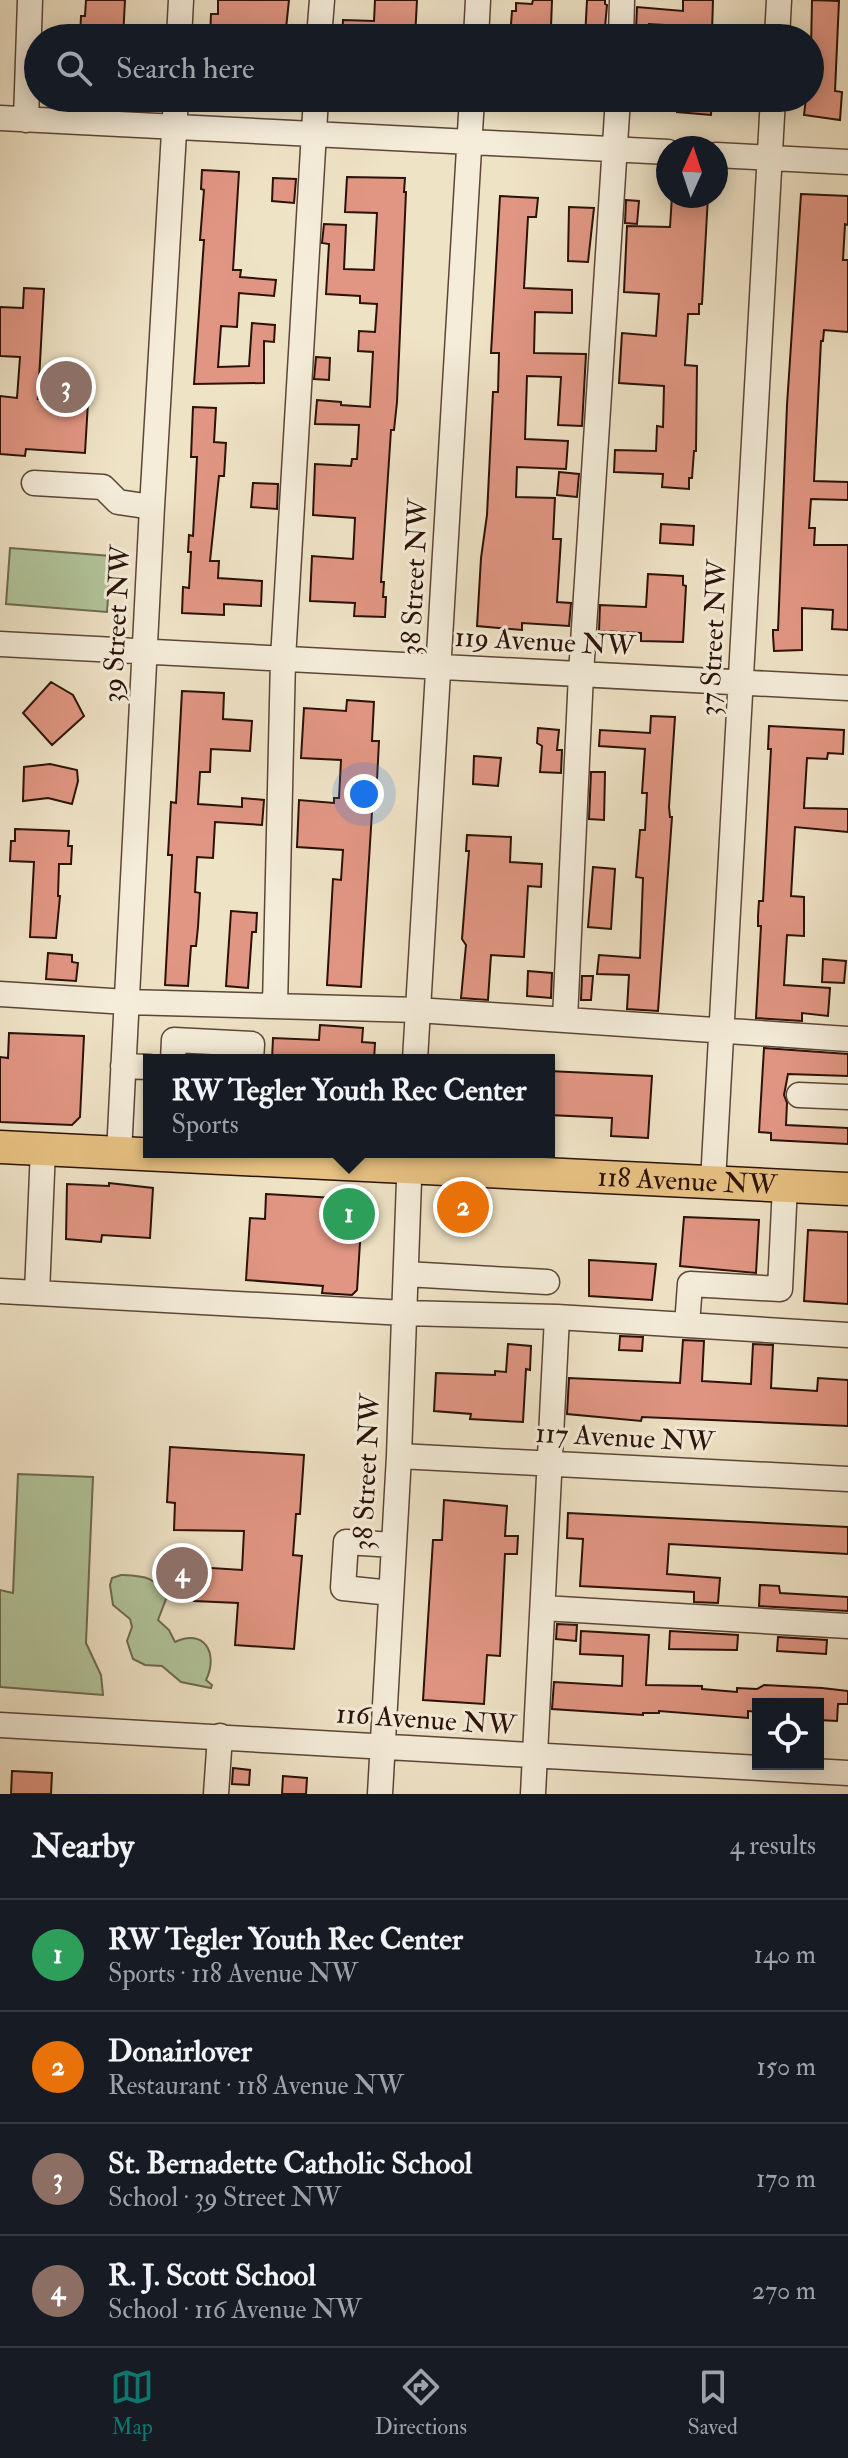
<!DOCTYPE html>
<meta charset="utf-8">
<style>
:root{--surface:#171b24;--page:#20242c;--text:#f1f3f6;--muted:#9ea1a6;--line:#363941;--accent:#0f766e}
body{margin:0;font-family:"IM FELL Double Pica",serif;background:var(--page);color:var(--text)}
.controls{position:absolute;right:24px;bottom:24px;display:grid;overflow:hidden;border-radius:0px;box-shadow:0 4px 20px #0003}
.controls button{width:72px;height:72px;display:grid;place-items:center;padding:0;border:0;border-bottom:2px solid var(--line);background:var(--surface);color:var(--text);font:40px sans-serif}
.compass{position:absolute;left:656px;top:136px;width:72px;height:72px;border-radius:50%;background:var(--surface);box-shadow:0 4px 20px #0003;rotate:3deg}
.you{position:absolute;left:364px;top:794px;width:28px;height:28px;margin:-20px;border:6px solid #fff;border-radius:50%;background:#1a73e8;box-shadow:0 0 0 12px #1a73e833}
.badge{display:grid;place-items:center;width:52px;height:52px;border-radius:50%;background:var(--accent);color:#fff;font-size:26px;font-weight:700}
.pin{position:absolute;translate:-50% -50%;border:4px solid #fff;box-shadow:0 2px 8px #0006}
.popup{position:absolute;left:143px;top:1054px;width:412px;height:104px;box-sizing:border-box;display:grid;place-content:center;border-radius:0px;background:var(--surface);filter:drop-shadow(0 2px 6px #0005);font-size:26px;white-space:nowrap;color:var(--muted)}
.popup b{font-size:30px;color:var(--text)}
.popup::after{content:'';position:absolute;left:50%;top:100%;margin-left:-16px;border:16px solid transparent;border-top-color:var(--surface)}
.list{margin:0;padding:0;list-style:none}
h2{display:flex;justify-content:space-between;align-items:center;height:104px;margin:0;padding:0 32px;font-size:34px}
h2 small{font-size:26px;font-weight:400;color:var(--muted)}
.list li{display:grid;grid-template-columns:52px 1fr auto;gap:24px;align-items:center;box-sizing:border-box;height:112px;padding:0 32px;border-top:2px solid var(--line)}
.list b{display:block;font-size:30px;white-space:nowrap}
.list p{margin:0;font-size:26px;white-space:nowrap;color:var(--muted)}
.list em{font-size:26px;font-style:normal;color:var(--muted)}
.icon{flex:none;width:44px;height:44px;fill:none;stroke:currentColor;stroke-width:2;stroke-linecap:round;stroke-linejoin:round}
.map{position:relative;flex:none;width:848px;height:1794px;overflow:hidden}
.search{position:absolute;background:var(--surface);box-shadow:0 4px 20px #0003;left:24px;right:24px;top:24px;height:88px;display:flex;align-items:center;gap:20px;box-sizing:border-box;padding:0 28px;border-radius:44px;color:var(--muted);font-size:30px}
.sheet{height:552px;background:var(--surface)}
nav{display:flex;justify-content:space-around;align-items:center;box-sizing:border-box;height:112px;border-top:2px solid var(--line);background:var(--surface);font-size:22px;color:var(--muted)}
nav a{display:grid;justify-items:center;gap:4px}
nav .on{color:var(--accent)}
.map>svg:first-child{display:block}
</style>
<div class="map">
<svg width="848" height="1794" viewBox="0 0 848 1794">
<rect width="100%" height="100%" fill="#efe3c6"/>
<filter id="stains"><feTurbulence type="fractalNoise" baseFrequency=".0025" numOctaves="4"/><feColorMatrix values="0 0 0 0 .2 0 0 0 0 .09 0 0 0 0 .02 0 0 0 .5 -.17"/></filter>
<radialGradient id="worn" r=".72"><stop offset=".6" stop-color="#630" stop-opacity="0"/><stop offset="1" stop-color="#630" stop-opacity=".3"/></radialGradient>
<path fill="#b2c59b" stroke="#6e6b52" stroke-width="2" d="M10,548l101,8 -4,56 -101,-8z
M18,1474l75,3 -7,166 15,32 2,20 -103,-8v-97l13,3z
M121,1575c21,1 38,1 45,24l-8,21 11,10 6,12c29,-14 44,11 31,38l6,5 -1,3 -30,-6 -19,-16 -17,-1 -12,-6 -6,-18 5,-14 -2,-8 -17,-14 -3,-20 2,-7z"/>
<path fill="#e19683" stroke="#2b1108" stroke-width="2" d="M86,0h39l-2,38h-43l1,-22h4z
M218,0h71l-4,38 -45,-2v2h-30l1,-24h7z
M375,0h42l-2,38h-73l1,-18 31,1z
M533,0h19l-1,27 -15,-1v12h-26l2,-27h4v-8l16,1z
M587,0h18v4l2,1 -3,33h-19z
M683,0h30l-1,32 -30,-2v-4l-33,-2 -1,8 -12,-1 1,-24 46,4z
M812,0l27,1 -4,90 7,1 -2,28 -36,-5 2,-17h4z
M678,98h34l-1,17 -34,-3z
M202,170l37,2 -6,98h8l-1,7 36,3 -2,16 -35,-3 -2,34 -16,-1 -3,41 31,-1 3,-43 23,2 -1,17 -10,-1v42l-70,1 10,-144h-4l4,-50 -3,-1z
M347,177l58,1 -1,14h2l-9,210 -3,28h-3l-10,152h3l-1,15h3l-1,20 -31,-1 1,-13 -45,-2 2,-45 41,3 2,-41 -42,-3 2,-51 36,2 1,-7h5l2,-34 -44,-1 2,-24 24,2v3l29,2 3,-55 -15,-1 1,-20 16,1 2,-28 -17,-1v-7l-34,-2 3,-50 -7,-1 2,-19 22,1 -2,44 30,1 3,-57 -32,-1z
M273,178l23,1 -2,24 -22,-2z
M801,194l47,2v29l-3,-1 -2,36h5v72l-24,-2 -1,11h-2l-7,140 34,1v18l-37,-1 -2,29h6l-1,17h34v85l-16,-1 1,-19 -31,-2v42l-28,1 -1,-16v-5h5l9,-225z
M500,196l38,2 -2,19h-8l-4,71 48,2v23l-37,-1 -1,41 52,1 -4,72 -24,-1 3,-48 -34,-1 -2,63 43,2 -2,28 -49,-2 -1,30 39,1 -2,41h8l-4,63 14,1 -2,23 -47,-3v7l-45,-4 4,-68 6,-43 6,-123h5l1,-39h-8z
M672,196h36l-6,108h-3v10h-11l-3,51 12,1 -1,85h-2l-2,27h-3v11l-27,-2 1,-13 -49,-2 1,-22 41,1 1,-25 6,1 1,-41 -45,-3 3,-50 34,3 3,-42 -35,-2 3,-66 43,1z
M626,200l13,1 -2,23 -12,-1z
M569,207l25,1 -6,54 -20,-1z
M24,288l20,1 -6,110 50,3 -3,51 -59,-4 -1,7 -25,-2v-58l17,2 3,-41 -20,-1v-49l23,1z
M316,357l14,1 -1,22 -15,-1z
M193,407l23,1 -2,34 12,1 -2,33h-5l-9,85h9l-1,17 44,3 -1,25 -37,-2v11l-42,-2 1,-26 6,1 2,-36h-3l1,-17 4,1 4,-79h-6z
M559,472l20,2 -2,23 -20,-2z
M253,483l25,1 -1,25 -26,-2z
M661,524l33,2 -1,19 -33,-2z
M648,574l35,2v9l3,1 -3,56 -42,-1v-8l-42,-2 1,-26 46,2z
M51,682l22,13 11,21 -32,29 -29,-32z
M182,691l42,2 -1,26 29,2 -2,30 -39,-2 -1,23h-10l-2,32 44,3v-9l22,2 -2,25 -47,-3 -2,36 -16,-1 -2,35 5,1 -2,34 -2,19h-5l-3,40 -23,-1 7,-130h-4l3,-53 5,1z
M347,700l27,2 -2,39h7l-2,39h-3l-13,207 -34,-2 6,-106 8,1 2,-30 -46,-3 2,-47 35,3v-5h5l2,-38 -40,-2 3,-50 42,3z
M651,716l24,1 -6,90 1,10h2l-14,194 -31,-2 2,-34 -32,-1 2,-19 41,3 3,-80 -7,-1 4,-47h5l2,-37h-5l3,-44 -46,-3 1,-16 50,3z
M769,726l75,4 -1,24 -15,-1 -1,6 -20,-1 -3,50 44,1v23l-53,-5 -4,69 13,1v39l-17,-1 -3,50 46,3 -2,28 -26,-3v8l-46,-3 5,-92h-3v-10l1,-15h4l8,-152h-3z
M538,728l21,2 -2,20h5l-1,23 -21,-1 2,-26 -5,-3z
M474,756l27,2 -3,28 -25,-2z
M50,764l27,6 1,11 -6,23 -24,-6 -25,3 1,-34z
M591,772h14l-1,48 -15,-1z
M15,829l54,2 -1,15h4l-1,18h-12l-1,32h2l-4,42 -26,-1 4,-75 -24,-1 1,-20h4z
M467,835l44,2 -1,25 32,2 -1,23 -13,-1 -4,71 -33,-2 -3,45 -27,-2 5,-53 -4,-6 7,-88h-3z
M593,867l22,2 -4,60 -23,-2z
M231,911l26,2 -1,19h-4l-4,56 -22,-2z
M48,953l24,2v7l6,1 -2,18 -30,-2z
M823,959l23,2 -2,22 -22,-1z
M528,971l24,2 -1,25 -24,-2z
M582,976h11l-2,24h-10z
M320,1025l43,3 -1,14 13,1 -1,17h-102l1,-22 46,2z
M9,1033l75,3 -4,81 -8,8 -72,-3v-65l8,1z
M764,1048l84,6v22l-60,-2 -4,21 3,8 -1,22 62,3v16l-77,-4v-7l-12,-1z
M549,1071l103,5 -4,62 -37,-2 1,-18 -63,-3z
M109,1183l44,5 -3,50 -48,-3 -1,7 -35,-3 1,-55 42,2z
M266,1194l86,5 10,12 -5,79 -5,5 -30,-2 1,-7 -77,-6 4,-62 15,1z
M684,1217l75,3 -3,53 -76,-7z
M808,1230l40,2v72l-44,-3z
M589,1260l67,4 -4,36 -63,-4z
M620,1336l23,1 -1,14 -23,-1z
M683,1340l21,1 -2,40 49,3 2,-40 20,1 -2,43 46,3 1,-13 30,2v46l-206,-9 -1,4 -74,-7 2,-36 111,5z
M508,1344l23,2 -1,24 -4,-1 -3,53 -53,-3 1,-5 -37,-3 2,-38 59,2v-4l11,1z
M170,1447l134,8 -4,59h-4l-3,41 9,1 -8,93 -59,-4 3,-42 -44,-2 2,-34 46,3 2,-39 -70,-1 1,-27 -8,-1z
M444,1500l63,6 -2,30h13l-1,18h-12l-5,102 -13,-1 -3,49 -61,-4 10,-160h9z
M568,1513l280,14v27l-179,-10 -2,30 53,4 -2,25 -24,-1v-10l-114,-6 3,-47 -16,-1z
M760,1585l19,1 1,7 68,4v14l-89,-5z
M557,1624l20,1 -1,16 -20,-2z
M581,1631l68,4 -3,50 56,1v3l35,3v-4l20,1 7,-4 58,3 26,3v13h-10l-1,17 -19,-1v-16h-60v8l-10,-1v7l-89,-7v2h-16v2l-91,-6 2,-27 68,4 1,-30 -43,-2z
M670,1631l68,4 -1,15 -68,-1z
M778,1637l49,3 -1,14 -49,-3z
M233,1768l17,2 -1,15 -17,-1z
M12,1771l40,2 -1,21h-40z
M283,1776l24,2 -1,16h-24z"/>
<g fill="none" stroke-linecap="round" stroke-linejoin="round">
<defs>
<path id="minor" d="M179,38l2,-38
M319,38l3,-38
M476,38l2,-38
M621,38l1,-38
M777,38l2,-38
M0,118l668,34
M26,120l4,-120
M716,155l132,7
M34,483l69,4 15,15 34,5
M0,644l848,44
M0,994l127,8 290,8 431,29
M275,1006l8,-347 33,-561
M565,1019l16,-345 37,-576
M173,1060l1,-20 78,4 -1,16
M415,1060l57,-962
M123,1066l26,1
M799,1095l49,2
M119,1153l33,-646 24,-409
M713,1182l60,-1084
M406,1274l141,8
M0,1291l405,22 152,4 291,18
M37,1293l6,-144
M687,1325l3,-41 90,5 5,-103
M399,1456l449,23
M391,1593l-48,-5 3,-46 48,3
M543,1608l305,18
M0,1725l848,48
M216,1794l4,-58
M380,1794l19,-338 11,-303
M533,1794l24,-477"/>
<g id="major">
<path id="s1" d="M0,1147l848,42"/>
</g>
</defs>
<use href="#minor" stroke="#5c4638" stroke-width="27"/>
<use href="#major" stroke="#2b1108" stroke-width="35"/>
<use href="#minor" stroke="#f5edda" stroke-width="24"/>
<use href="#major" stroke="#e8c283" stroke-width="32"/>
</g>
<g text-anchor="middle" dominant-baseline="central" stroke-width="6" stroke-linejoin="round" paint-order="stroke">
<g font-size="28" fill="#2b1108" stroke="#f5edda">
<text transform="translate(415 577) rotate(-87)">38 Street NW</text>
<text transform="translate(117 624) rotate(-87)">39 Street NW</text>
<text transform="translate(714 638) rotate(-87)">37 Street NW</text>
<text transform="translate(545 642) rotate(3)">119 Avenue NW</text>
<text stroke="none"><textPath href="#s1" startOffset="688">118 Avenue NW</textPath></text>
<text transform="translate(625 1438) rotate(3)">117 Avenue NW</text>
<text transform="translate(367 1472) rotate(-87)">38 Street NW</text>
<text transform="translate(426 1720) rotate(4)">116 Avenue NW</text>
</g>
</g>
<rect width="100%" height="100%" filter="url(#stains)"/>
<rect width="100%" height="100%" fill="url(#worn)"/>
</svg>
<div class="controls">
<button><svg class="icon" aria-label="locate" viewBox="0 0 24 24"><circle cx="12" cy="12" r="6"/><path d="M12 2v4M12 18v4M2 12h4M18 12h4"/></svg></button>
</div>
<svg class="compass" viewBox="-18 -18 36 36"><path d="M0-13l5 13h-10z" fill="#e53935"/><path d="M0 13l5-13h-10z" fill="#9ea1a6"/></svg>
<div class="you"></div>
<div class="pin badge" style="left:349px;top:1214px;background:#2e9e5b">1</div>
<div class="popup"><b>RW Tegler Youth Rec Center</b>Sports</div>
<div class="pin badge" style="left:463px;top:1207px;background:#e8710a">2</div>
<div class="pin badge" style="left:66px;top:387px;background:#8d6e63">3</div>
<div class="pin badge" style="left:182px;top:1573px;background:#8d6e63">4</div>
<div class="search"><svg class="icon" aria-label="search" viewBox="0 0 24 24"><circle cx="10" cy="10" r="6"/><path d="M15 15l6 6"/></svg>Search here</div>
</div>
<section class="sheet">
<h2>Nearby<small>4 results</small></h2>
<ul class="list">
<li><span class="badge" style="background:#2e9e5b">1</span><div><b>RW Tegler Youth Rec Center</b><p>Sports · 118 Avenue NW</p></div><em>140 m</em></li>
<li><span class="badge" style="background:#e8710a">2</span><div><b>Donairlover</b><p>Restaurant · 118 Avenue NW</p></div><em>150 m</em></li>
<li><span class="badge" style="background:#8d6e63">3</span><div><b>St. Bernadette Catholic School</b><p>School · 39 Street NW</p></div><em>170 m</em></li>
<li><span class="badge" style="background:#8d6e63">4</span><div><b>R. J. Scott School</b><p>School · 116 Avenue NW</p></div><em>270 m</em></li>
</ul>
</section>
<nav>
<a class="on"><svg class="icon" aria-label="map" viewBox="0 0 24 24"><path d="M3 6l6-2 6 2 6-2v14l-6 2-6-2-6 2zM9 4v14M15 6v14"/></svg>Map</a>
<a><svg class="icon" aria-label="directions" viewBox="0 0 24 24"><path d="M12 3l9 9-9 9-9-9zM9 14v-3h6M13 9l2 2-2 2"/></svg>Directions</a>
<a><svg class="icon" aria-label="saved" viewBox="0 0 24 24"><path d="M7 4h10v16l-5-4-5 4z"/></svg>Saved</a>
</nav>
